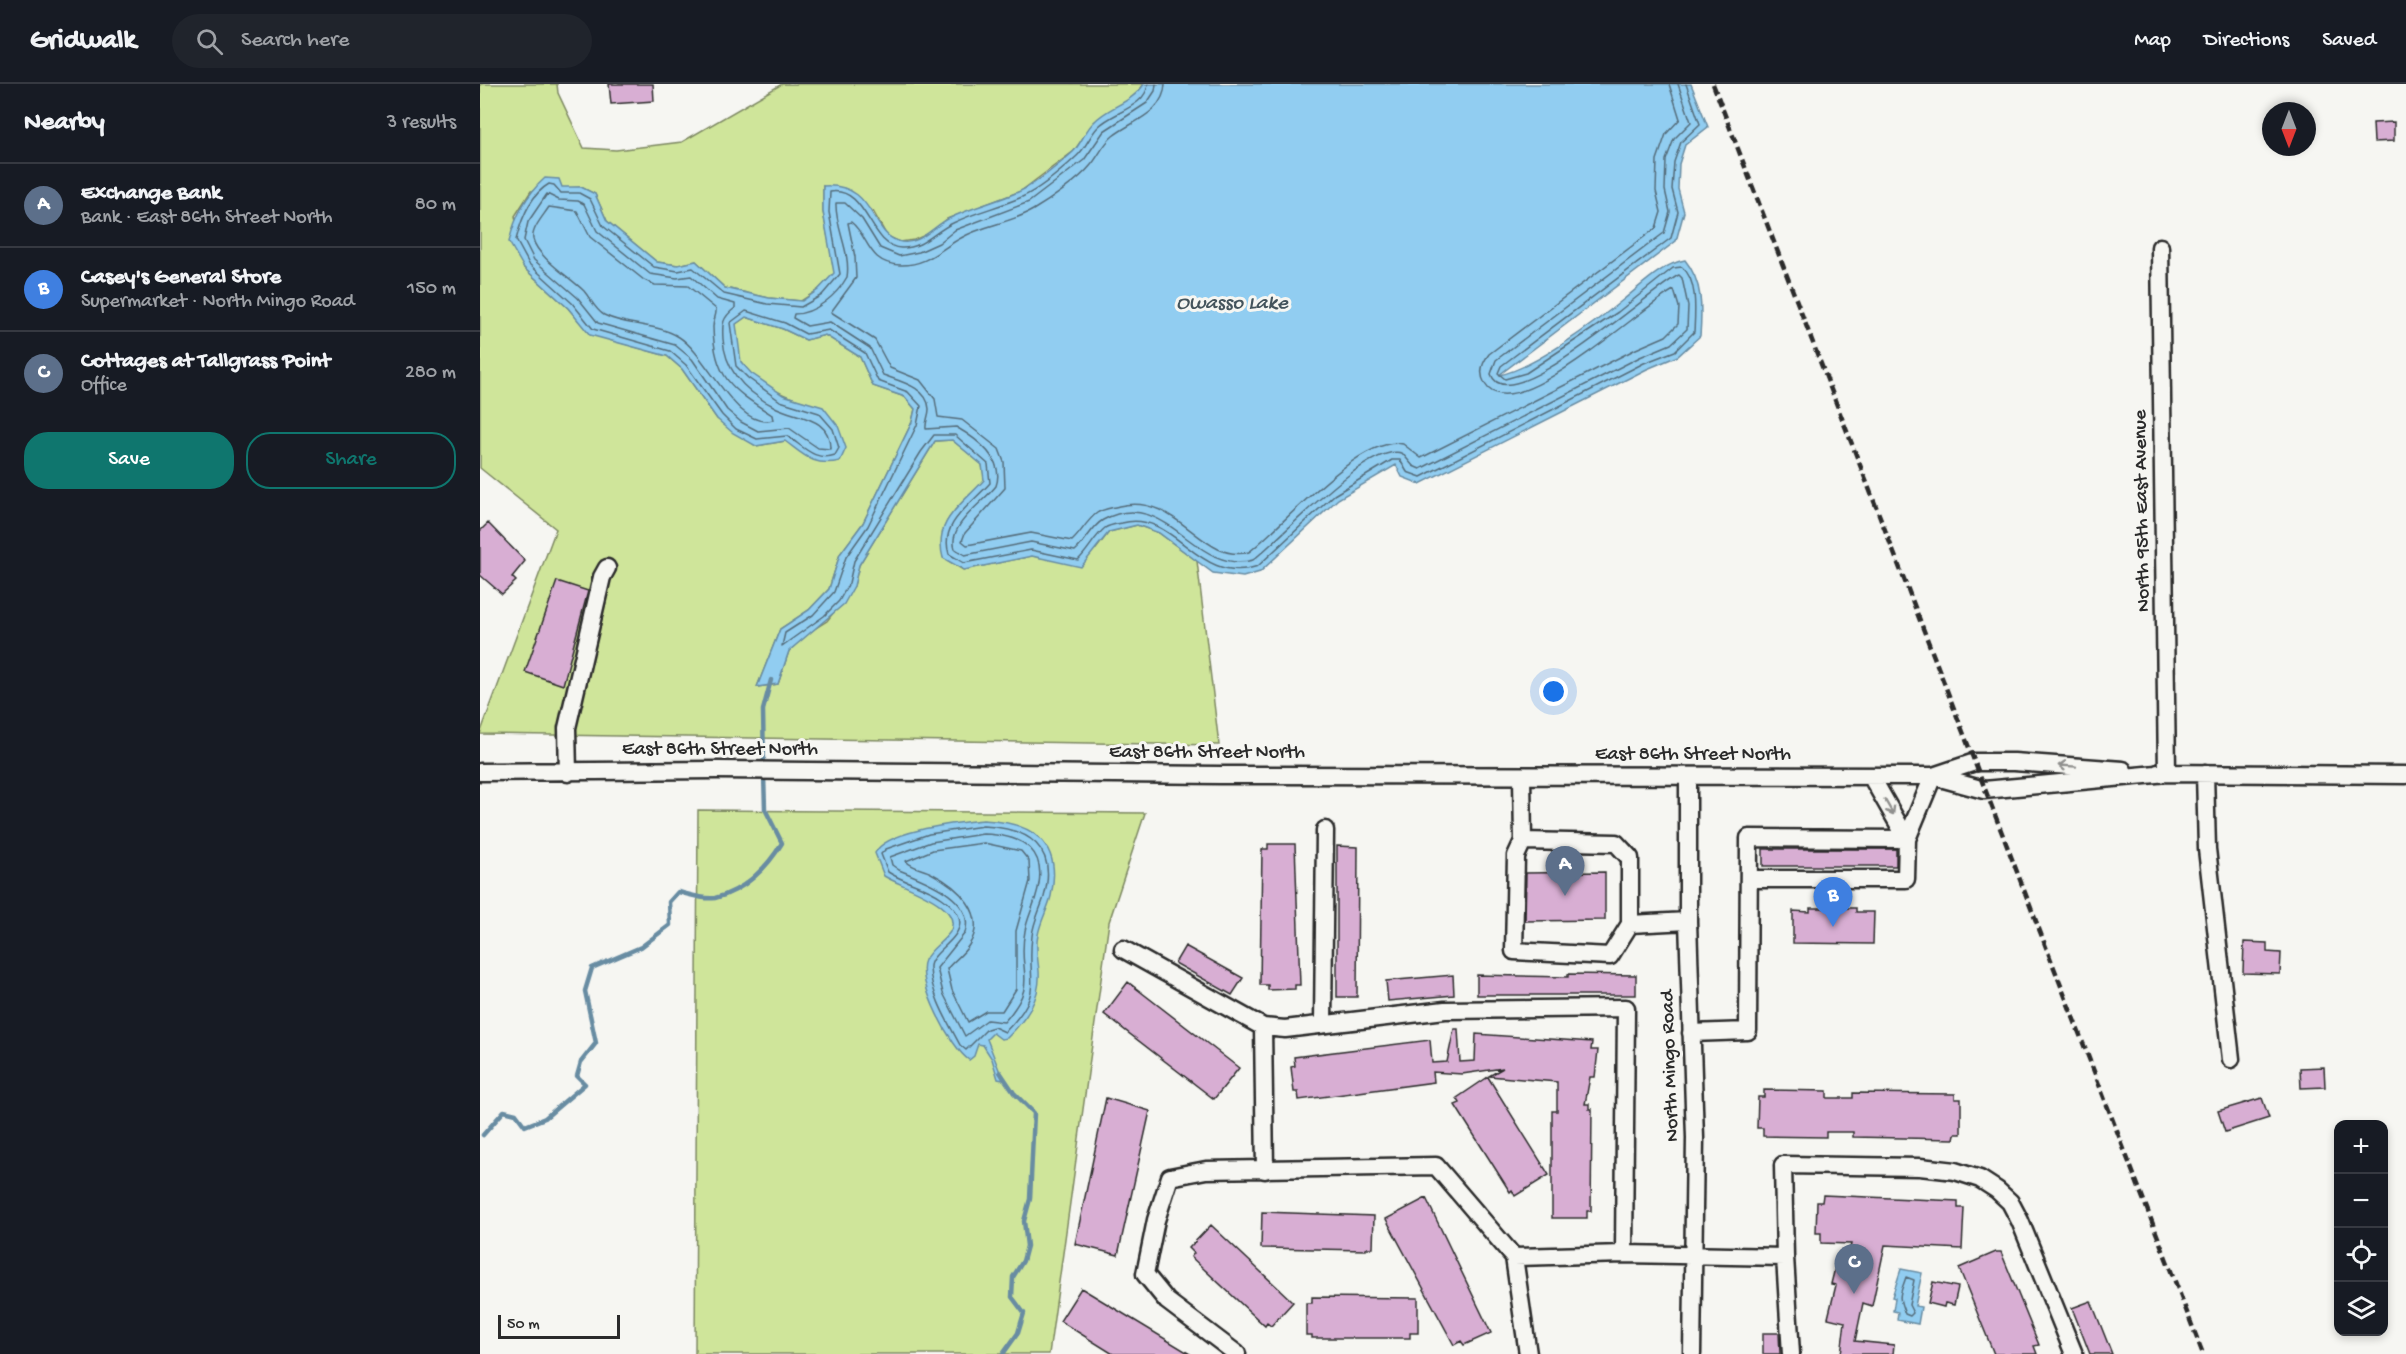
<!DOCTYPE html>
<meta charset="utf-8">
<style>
:root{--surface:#171b24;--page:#20242c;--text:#f1f3f6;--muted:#9ea1a6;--line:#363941;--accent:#0f766e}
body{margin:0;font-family:"Gochi Hand",sans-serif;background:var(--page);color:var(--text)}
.controls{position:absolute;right:18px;bottom:18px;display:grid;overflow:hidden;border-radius:12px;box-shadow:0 3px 9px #0003}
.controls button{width:54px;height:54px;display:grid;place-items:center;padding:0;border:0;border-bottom:2px solid var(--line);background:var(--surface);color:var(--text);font:30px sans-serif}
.compass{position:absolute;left:1782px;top:18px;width:54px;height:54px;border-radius:50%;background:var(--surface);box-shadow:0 3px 9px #0003;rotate:180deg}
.scale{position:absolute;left:18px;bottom:15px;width:122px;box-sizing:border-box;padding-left:6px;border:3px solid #2b2b2b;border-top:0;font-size:16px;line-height:21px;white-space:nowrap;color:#2b2b2b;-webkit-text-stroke:4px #f6f6f2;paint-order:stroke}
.you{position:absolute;left:1074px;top:608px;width:21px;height:21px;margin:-15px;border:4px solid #fff;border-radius:50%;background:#1a73e8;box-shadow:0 0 0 9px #1a73e833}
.badge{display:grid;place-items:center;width:39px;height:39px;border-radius:50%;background:var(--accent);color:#fff;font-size:20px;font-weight:700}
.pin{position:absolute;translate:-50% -50px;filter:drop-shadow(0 2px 3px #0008)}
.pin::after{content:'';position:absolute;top:32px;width:21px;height:18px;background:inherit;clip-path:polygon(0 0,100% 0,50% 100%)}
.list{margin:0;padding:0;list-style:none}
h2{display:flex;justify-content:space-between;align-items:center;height:78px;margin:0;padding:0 24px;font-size:26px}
h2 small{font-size:20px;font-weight:400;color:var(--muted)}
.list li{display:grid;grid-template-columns:39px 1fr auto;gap:18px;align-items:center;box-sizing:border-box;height:84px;padding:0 24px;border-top:2px solid var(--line)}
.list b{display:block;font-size:22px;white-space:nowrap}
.list p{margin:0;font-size:20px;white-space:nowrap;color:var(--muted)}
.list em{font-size:20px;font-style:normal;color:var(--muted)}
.actions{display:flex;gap:12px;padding:18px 24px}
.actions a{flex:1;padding:14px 0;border:2px solid var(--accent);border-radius:24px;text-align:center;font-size:21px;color:var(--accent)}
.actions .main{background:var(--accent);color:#fff}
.icon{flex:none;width:33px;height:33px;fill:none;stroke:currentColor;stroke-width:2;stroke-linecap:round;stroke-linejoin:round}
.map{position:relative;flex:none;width:1926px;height:1270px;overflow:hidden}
header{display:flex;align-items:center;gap:36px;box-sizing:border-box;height:84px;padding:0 30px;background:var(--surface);border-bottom:2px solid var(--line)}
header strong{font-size:28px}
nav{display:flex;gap:33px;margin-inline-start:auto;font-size:21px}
.search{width:420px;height:54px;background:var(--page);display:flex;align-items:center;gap:15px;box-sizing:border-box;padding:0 21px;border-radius:33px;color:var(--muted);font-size:22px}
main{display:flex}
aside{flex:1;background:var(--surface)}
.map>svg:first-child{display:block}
</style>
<header>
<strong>Gridwalk</strong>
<div class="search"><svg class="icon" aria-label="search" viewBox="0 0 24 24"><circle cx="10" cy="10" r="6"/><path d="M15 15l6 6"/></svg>Search here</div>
<nav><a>Map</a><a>Directions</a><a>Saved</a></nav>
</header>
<main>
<aside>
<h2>Nearby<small>3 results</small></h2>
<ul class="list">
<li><span class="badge" style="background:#5c6f8a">A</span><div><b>Exchange Bank</b><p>Bank · East 86th Street North</p></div><em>80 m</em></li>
<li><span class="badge" style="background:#3f7fe0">B</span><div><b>Casey's General Store</b><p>Supermarket · North Mingo Road</p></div><em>150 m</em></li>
<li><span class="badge" style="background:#5c6f8a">C</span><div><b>Cottages at Tallgrass Point</b><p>Office</p></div><em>280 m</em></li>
</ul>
<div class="actions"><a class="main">Save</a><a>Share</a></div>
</aside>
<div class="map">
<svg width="1926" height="1270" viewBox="0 0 1926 1270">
<rect width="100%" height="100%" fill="#f6f6f2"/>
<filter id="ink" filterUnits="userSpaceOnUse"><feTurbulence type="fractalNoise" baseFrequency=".0167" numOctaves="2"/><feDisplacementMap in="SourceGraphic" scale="12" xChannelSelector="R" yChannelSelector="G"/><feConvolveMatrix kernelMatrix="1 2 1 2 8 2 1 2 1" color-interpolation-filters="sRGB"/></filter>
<g filter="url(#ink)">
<path fill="#cfe59a" stroke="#7d8862" stroke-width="1.5" d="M0,0h77l1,9 26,55 32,2 66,-8 100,-58h362l-6,9 -10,8 -34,21 -20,29 -53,40 -74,28 -15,13 -18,8 -14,2 -13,-6 -14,-25 -50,-25v26l12,61 -17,17 -17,11 -32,-3 -44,-10 -29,-27 -18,4 -21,-3 -50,-41 -12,-27 -14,-7 -50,4 -16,25 9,52 44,40 22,26 77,22 15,13 35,50 39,27 29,-5 16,-40c-19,-6 -49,-20 -60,-39 -6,-10 -5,-27 -5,-38l10,-7 37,12 23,11 19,-5 35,22 13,29 32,11 10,12 -3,13 -49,101 -23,31 -11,35 -20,21 -29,19 -23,58 21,-3 11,-33 17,-17 21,-13 27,-35 5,-21 76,-124 17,-1 30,24 3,16c-23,25 -52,40 -41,78l19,12 69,-14 22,4 42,-11 13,-17 28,-7 22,8 38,28 22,184 -739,-11 76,-205 -76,-61z
M218,726l447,3 -36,109 -60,432h-354z"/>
<path fill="#91cdf1" stroke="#688ca2" stroke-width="1.5" d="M664,0h547l17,43 -23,18 -6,19 -1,25 6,23 -8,29 -177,134c34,-6 97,-53 125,-76 19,-15 38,-35 61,-39 18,22 17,49 15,76l-22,20 -31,13 -227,115 -18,-7 -6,-12 -58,34 -78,73 -17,5 -30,-4 -54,-40 -22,-8 -28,7 -28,35 -49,-11 -68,14 -21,-12c-10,-38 19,-53 41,-78l-2,-15 -30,-25 -17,1 -76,124 -5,21 -10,18 -55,47 -11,33 -21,3 23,-58 29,-19 20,-21 11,-35 23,-31 49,-101 3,-13 -10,-12 -32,-11 -13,-29 -35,-22 -19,5 -23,-11 -37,-12 -10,7 5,38 10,11 32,22 40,12 15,19 8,22 -6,13c-26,6 -35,-5 -55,-20l-29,5 -23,-13 -16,-14 -35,-50 -15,-13 -77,-21 -22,-27 -44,-40 -15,-26c6,-26 17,-47 36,-64l14,1 3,8h19l14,7 12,27 50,41 21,3 18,-4 29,27 44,10 33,3 16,-11 16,-17 -11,-61v-26c52,-4 47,47 75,55 20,7 36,-16 52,-23 22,-11 46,-16 68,-26 15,-6 43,-29 55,-40 9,-9 12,-22 21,-30 15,-16 38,-19 50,-38z
M503,736c49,2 80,22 68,76 -3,13 -11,26 -13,39 -3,13 0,24 1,36 2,28 -13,48 -32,67l-6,1 -8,-6 -6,6 16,41 -5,-1 -6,-20 -9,-14 -5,-1 -4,12 -5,4c-18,-12 -54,-79 -44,-100 5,-11 18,-18 25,-28 15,-28 -49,-45 -66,-56l-9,-23c11,-23 83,-30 108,-33z
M1421,1185l21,4 -7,33 6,1 -3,17 -21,-4 1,-8 -5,-1 2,-13 -3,-1z"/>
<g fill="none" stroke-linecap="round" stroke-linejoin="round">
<path stroke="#546c7a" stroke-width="1.5" d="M668,0c-2,23 -36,28 -50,43 -8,8 -12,21 -21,29 -15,14 -37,33 -55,41 -23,10 -47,15 -69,26 -18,8 -30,26 -52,25 -32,-1 -33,-62 -71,-56l-1,20 11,62 -18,21 -21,12 -34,-3 -43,-10 -31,-26 -15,3 -24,-4 -51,-41 -13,-27 -11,-6h-18l-7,-8 -5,-1c-19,11 -28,36 -33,56l13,24 43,39 21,26 77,22 16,14 36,50 14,14 21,10 30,-3c16,10 28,26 48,19l4,-7 -6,-19 -14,-16 -39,-12 -32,-23 -12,-12 -6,-43 16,-12 39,12 21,11 23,-4 36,23 13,28 30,11 13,14 -4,19 -49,101 -22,31 -12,35 -21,23 -28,18 -3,13 42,-30 15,-15 10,-18 5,-22 67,-109 13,-17h21l33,29 2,19c-18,21 -51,40 -41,71l15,9 67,-13 47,10c10,-9 16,-23 27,-32 4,-3 12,-4 17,-5 55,-14 74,64 136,43l76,-71 58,-35h8l7,12 14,5 223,-114 31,-12 19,-19c1,-20 4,-52 -12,-65l-9,1 -55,44 -92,61 -21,6 -7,-6 3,-7 170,-128 7,-26 -6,-23 2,-27 7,-20 19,-18 -14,-40
M676,0l-1,7 -8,12 -43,28 -20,29 -55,42 -74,28 -16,13 -20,9 -20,4 -19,-8 -18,-29 -17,-16h-9c-1,25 15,49 11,74 -10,18 -32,37 -53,37l-1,4 14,8 23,-4 40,26 13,27c16,6 45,12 46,34 0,7 -4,13 -3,20l30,-2c21,12 49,33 40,59 -13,17 -49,39 -41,63l10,6 66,-13 44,9c10,-8 17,-25 28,-31 63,-35 91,56 150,40 29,-22 113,-117 149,-107l11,13 7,3 220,-112 31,-13 16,-15 1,-23 -6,-28 -3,-3c-24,10 -172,148 -188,99l5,-14 168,-127 6,-21 -5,-22 1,-30 8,-21 17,-17 -13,-38
M685,0c-1,29 -33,37 -52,52 -10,8 -14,20 -22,29 -12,15 -41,35 -58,45 -22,13 -50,15 -72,28 -21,11 -34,28 -61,27 -33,-1 -31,-29 -49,-43l-3,1 7,34 1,21 -25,34 44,28 15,28 30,12 15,19 3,18 24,3 37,29 5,13 1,26 -40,45 -3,8 5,4 64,-12 41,8c9,-8 15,-21 25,-28 6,-4 15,-5 22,-7 60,-14 82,59 130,46 33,-25 111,-118 154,-108l18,14 215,-109 30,-13 12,-12 1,-17 -5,-17c-31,14 -162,141 -189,94 -6,-10 -3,-21 4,-30l167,-126 5,-16 -5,-21 1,-31 9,-26 14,-15 -11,-35
M67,110l12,6 19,1 6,3 13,27 53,43 27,4 14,-2 26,23 18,5v4c-13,10 -13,16 -12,31 2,34 25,55 54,69 21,10 54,9 53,41l-12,-1 -29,-20 -31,3 -17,-9 -14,-12 -35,-51 -17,-14 -77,-22 -20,-25 -44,-38 -10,-20 4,-18z
M69,123l28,4 13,26 54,43 11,5 33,1 28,23c1,5 -3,11 -3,18 1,51 19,62 59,88l1,5c-37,11 -65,-65 -94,-83 -22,-14 -52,-10 -75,-22 -8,-4 -14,-17 -20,-24 -13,-13 -47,-34 -51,-52 -2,-10 11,-24 16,-32z
M503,742c46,2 75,21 61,71 -4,13 -11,26 -12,39 -6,48 14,54 -27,96l-11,-5 -7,2 -21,21 -6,-5c-12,-23 -29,-50 -30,-77 -2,-20 59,-37 12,-70 -17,-12 -37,-15 -54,-26l-7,-18 5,-5 43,-15z
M503,750c41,1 67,17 53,62 -3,12 -9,23 -11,35 -9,42 16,50 -21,91l-17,-2 -22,16 -22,-43 -6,-25 28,-35c11,-35 -42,-53 -66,-63l-7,-5 -2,-8 41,-15z
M504,759l37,8 8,10 1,20 -14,50v58l-14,22h-16l-18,11 -16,-32 -5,-21c6,-8 16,-14 22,-24 20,-31 -12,-59 -38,-72 -8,-4 -19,-5 -25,-12l27,-11z
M1426,1193l8,3 -5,25 4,8 -3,3 -5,-2c-8,-20 -5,-18 1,-37z"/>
<path stroke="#688ca2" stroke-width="4.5" d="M284,683l-1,-57 8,-30
M520,988l14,21 20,20 -4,86 -6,22 3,25 -4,15 -10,16 -1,20 12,16 -6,20 -15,21
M3,1051l21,-24 12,3 9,12 20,-8 40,-34 -8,-8 4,-14 15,-19 -11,-52 7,-23 49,-21 29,-22 -1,-23 9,-10c10,2 26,8 37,6 29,-7 52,-30 67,-55l-17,-34 -1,-34"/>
</g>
<path fill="#d8aed3" stroke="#2b2b2b" stroke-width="1.5" d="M129,0h44l1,17 -43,3z
M1914,38v19l-20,1 -1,-19z
M8,439l37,38 -13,16 4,4 -14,13 -22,-19v-44z
M77,497l31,10 -25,94 -38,-13z
M788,760h27l5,141h-5v4l-27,1v-5h-8l2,-136h6z
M857,762l21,1 -1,150h-20z
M1283,765h133v17h-133z
M1125,788v48l-80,1 1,-48z
M1330,824h46v4h18l-1,32 -80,-1v-32l17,1z
M1764,858l23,1v9l14,1 -1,21 -37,-1z
M705,862l58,32 -11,17 -57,-32z
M1088,890l68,1v20h-159v-20l91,2z
M973,891l1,20 -66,6 -2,-20z
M648,898l111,86 -25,31 -110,-85z
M974,945h4l2,33 15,-1 1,-27 116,8 -1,8h7l-3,27h-5l-5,27h4v5h3l-1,102h-4v7h-35v-107h5v-29l-68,-6 14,-8 -41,6 -29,-2 1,10 -135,18 -1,-8h-4l-3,-25 4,-1 -1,-9 136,-17 2,23 15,-1z
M1844,983l1,20 -24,1 -1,-20z
M1008,993l61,98 -34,21 -3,-6 -2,2 -55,-87 5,-2 -3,-5z
M1284,1006l63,1v7h26v-5l102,1v5h6v35h-6l-1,5 -101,-2v-5h-27v5l-63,-1v-8h-6l1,-31h6z
M626,1014l44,13 -32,144 -43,-11z
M1782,1014l7,20 -44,14 -7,-21z
M1343,1111l135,6v7h6l-2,41 -77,-4 -13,61 -9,-3 -8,38 39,4 -1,9h-52l4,-32 -17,-4 8,-33 -5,-1 4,-16 10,3 6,-27 -30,-1v-10h-5l1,-31h5z
M946,1114l65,135 -27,12 -3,-4 -7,4 -68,-126z
M782,1128l112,4 -1,32h-7v2l-105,-2z
M731,1141l82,77 -22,24 -4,-3 -2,3 -74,-69 3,-4 -5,-5z
M1516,1168h5l38,93 -5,1 3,8h-43l-35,-86z
M1453,1198l25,5 -4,18 -9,-2 -1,4 -16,-4z
M601,1204l109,66h-77l-53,-33z
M832,1213l106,1v35h-8v5h-98v-3h-6v-32h6z
M1611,1217l21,53h-22l-18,-46z
M1283,1249h16l1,21h-17z"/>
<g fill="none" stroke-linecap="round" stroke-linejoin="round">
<defs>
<path id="minor" d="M1680,163l7,526
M0,688l237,-2 503,5 713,1 51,14 183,-17
M88,689l-1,-45 35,-151 5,-9
M1678,689l248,2
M1725,689l2,76 24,210
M1042,692l1,65
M1208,692v145l7,217 -3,216
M1391,692l36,63
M1453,692l42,-14h39l109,8
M1043,757l93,2 14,15v66l-20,32 -96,-5 2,-95z
M1269,795h157l1,-40 26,-63
M1150,840l58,-3
M643,865l140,78 22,2 160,-19 181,-2 -2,246
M843,940l2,-194
M783,943l2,143
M1211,949l57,-2 1,-193 158,1
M1034,1173l110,-3 161,3 6,97
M1305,1173l-2,-92 137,2 35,4 25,8 17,11 13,12 10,19 54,133
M757,1270l-70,-53 -22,-27 11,-54 14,-43 36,-7 230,-4 78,91 14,97"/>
</defs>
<use href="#minor" stroke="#2b2b2b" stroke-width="21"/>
<use href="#minor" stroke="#f6f6f2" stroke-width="16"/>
<path stroke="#2b2b2b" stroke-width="4.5" stroke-dasharray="9 4.5" stroke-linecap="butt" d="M1233,0l490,1270"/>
</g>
<defs><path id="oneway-shaft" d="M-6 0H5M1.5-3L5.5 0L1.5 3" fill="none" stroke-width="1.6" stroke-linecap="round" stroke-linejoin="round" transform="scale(1.5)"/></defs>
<g stroke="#90908e">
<use href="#oneway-shaft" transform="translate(1587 682) rotate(-176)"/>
<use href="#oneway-shaft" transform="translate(1409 723) rotate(60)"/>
</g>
</g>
<g text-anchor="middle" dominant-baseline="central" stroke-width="6" stroke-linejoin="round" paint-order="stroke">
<g font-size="20" fill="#2b2b2b" stroke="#f6f6f2">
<text transform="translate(1663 427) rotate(-91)">North 95th East Avenue</text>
<text x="240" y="666">East 86th Street North</text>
<text x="727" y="669">East 86th Street North</text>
<text x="1213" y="671">East 86th Street North</text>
<text transform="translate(1191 982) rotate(-92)">North Mingo Road</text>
</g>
<g font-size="21" font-style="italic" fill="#44545c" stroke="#f6f6f2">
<text x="752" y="220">Owasso Lake</text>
</g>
</g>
</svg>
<div class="controls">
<button>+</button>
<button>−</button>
<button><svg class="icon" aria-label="locate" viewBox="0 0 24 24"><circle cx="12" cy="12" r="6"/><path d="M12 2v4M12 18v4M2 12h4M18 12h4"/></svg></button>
<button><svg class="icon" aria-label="layers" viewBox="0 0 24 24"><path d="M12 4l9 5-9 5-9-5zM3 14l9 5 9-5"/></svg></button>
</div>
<svg class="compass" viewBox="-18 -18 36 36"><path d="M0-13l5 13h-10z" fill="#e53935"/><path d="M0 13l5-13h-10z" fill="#9ea1a6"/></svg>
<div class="scale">50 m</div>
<div class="you"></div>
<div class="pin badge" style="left:1085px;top:812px;background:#5c6f8a">A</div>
<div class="pin badge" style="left:1353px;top:843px;background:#3f7fe0">B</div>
<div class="pin badge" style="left:1374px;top:1210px;background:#5c6f8a">C</div>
</div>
</main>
